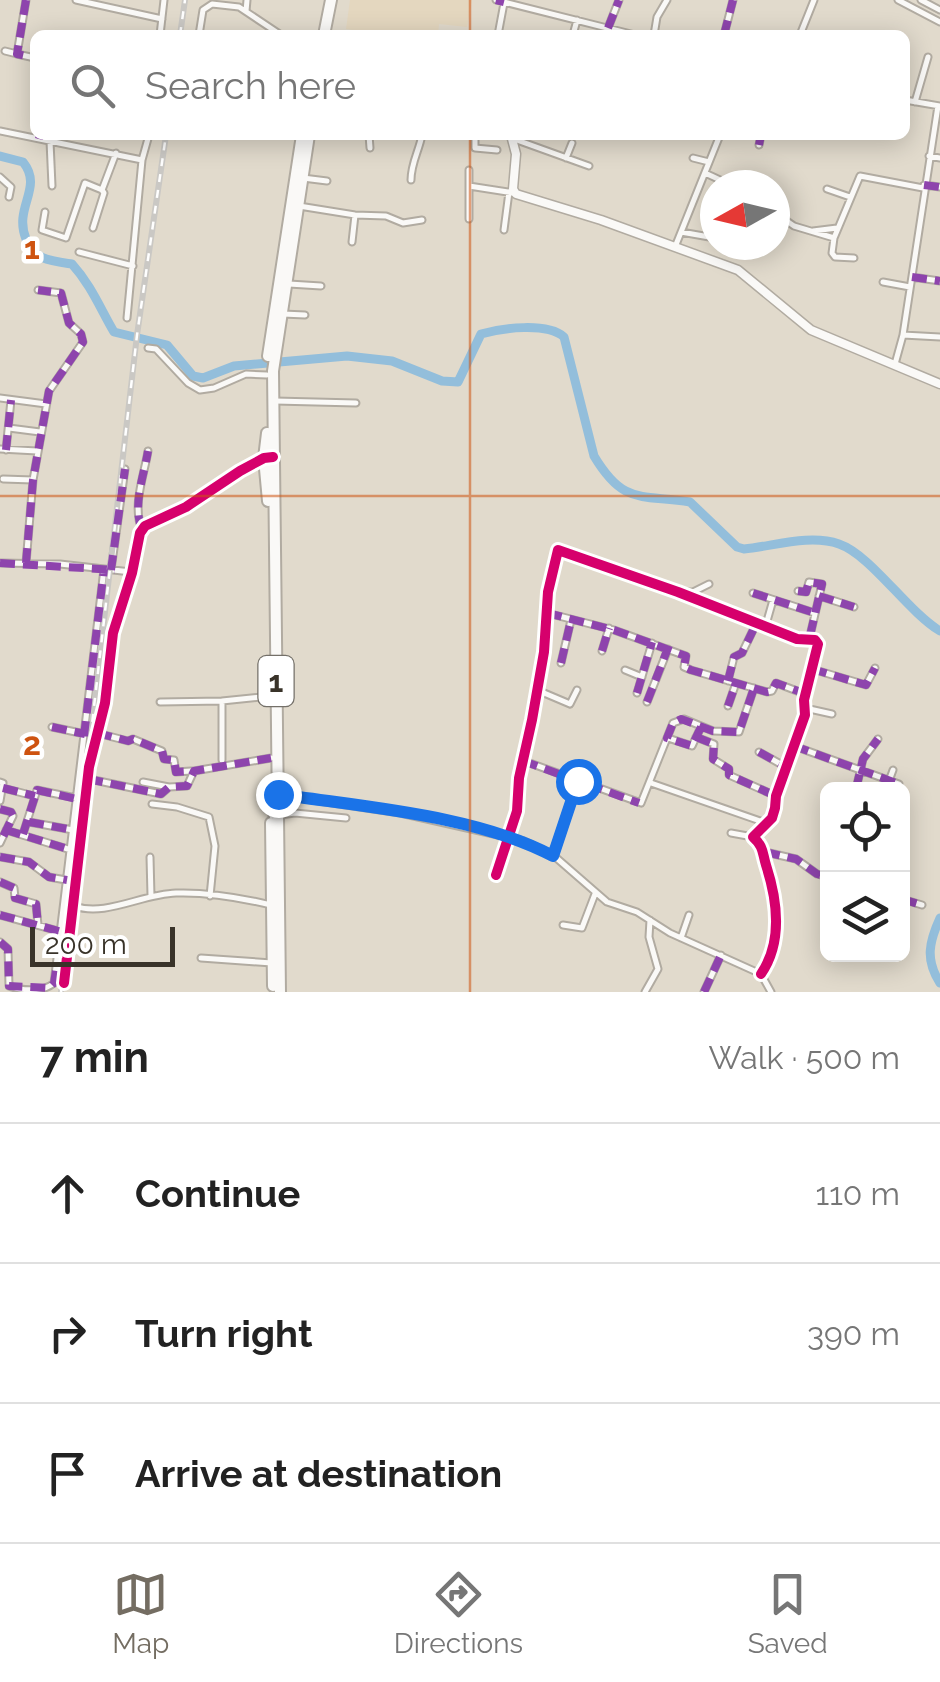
<!DOCTYPE html>
<meta charset="utf-8">
<style>
:root{--surface:#fff;--page:#f2f2f2;--text:#222;--muted:#767676;--line:#e0e0e0;--accent:#746d62}
body{margin:0;font-family:Raleway,sans-serif;background:var(--page);color:var(--text)}
.controls{position:absolute;right:30px;bottom:30px;display:grid;overflow:hidden;border-radius:15px;box-shadow:0 5px 25px #0003}
.controls button{width:90px;height:90px;display:grid;place-items:center;padding:0;border:0;border-bottom:2px solid var(--line);background:var(--surface);color:var(--text);font:50px sans-serif}
.compass{position:absolute;left:700px;top:170px;width:90px;height:90px;border-radius:50%;background:var(--surface);box-shadow:0 5px 25px #0003;rotate:262deg}
.scale{position:absolute;left:30px;bottom:25px;width:145px;box-sizing:border-box;padding-left:10px;border:5px solid #393329;border-top:0;font-size:28px;line-height:35px;white-space:nowrap;color:#393329;-webkit-text-stroke:8px #fff;paint-order:stroke}
.stop{position:absolute;width:30px;height:30px;margin:-22px;border:8px solid #1a73e8;border-radius:50%;background:#fff}
.stop.end{background:#1a73e8;border-color:#fff;box-shadow:0 2px 10px #0008}
.list{margin:0;padding:0;list-style:none}
h2{display:flex;justify-content:space-between;align-items:center;height:130px;margin:0;padding:0 40px;font-size:42px}
h2 small{font-size:32px;font-weight:400;color:var(--muted)}
.list li{display:grid;grid-template-columns:65px 1fr auto;gap:30px;align-items:center;box-sizing:border-box;height:140px;padding:0 40px;border-top:2px solid var(--line)}
.list b{display:block;font-size:38px;white-space:nowrap}
.list em{font-size:32px;font-style:normal;color:var(--muted)}
.icon{flex:none;width:55px;height:55px;fill:none;stroke:currentColor;stroke-width:2;stroke-linecap:round;stroke-linejoin:round}
.map{position:relative;flex:none;width:940px;height:992px;overflow:hidden}
.search{position:absolute;background:var(--surface);box-shadow:0 5px 25px #0003;left:30px;right:30px;top:30px;height:110px;display:flex;align-items:center;gap:25px;box-sizing:border-box;padding:0 35px;border-radius:15px;color:var(--muted);font-size:38px}
.sheet{height:550px;background:var(--surface)}
nav{display:flex;justify-content:space-around;align-items:center;box-sizing:border-box;height:140px;border-top:2px solid var(--line);background:var(--surface);font-size:28px;color:var(--muted)}
nav a{display:grid;justify-items:center;gap:5px}
nav .on{color:var(--accent)}
.map>svg:first-child{display:block}
</style>
<div class="map">
<svg width="940" height="992" viewBox="0 0 940 992">
<rect width="100%" height="100%" fill="#e1dacc"/>
<path fill="#e4d7bf" d="M350,0h122l-5,27 -28,-3 -1,11h-52l-40,-6z"/>
<g fill="none" stroke-linecap="round" stroke-linejoin="round">
<path stroke="#93bedb" stroke-width="9" d="M0,156l23,6c21,26 -10,45 3,77 8,21 25,22 46,25 19,21 28,44 42,68l53,13 26,31 10,2 31,-12 113,-10 45,5 50,20 16,1 23,-48c21,-6 66,-12 83,3l30,119c30,50 47,38 96,46l47,45 7,2c30,-3 66,-15 95,-5 32,11 68,67 101,87
M940,918c-11,24 -15,42 0,65"/>
<defs>
<path id="minor" d="M26,0l-9,54 18,4
M76,0l86,19
M496,0l139,35
M898,0l42,22
M921,0l19,10
M246,11l1,-11
M608,28l11,-28
M160,35l4,-35
M199,35l4,-25 9,-6 27,3 42,28
M498,35l6,-32
M573,35l4,-15
M654,35l3,-18 10,-17
M724,35l9,-35
M800,35l14,-35
M5,51l12,3
M905,100l35,6
M915,102l13,-45
M0,131l142,29 7,-25
M369,135l1,13
M475,135v13l22,2
M514,139l75,27
M50,141l2,45
M759,145l2,-10
M929,156l11,2
M566,158l6,-15
M693,158l16,4
M469,170v49
M705,173l26,12
M0,177l11,10 -2,10
M303,178l24,3
M411,180c0,-17 8,-29 11,-45
M924,185l16,2
M469,186l45,7
M827,189l23,8
M299,206l56,9 31,1 17,7 19,-3
M45,212l-3,18 24,8 19,-55 17,7
M781,217l13,9 40,12 26,-62 63,12
M93,228l11,-35 -2,-3 14,-37
M504,230l5,-38
M813,231l24,-3
M681,232l34,6
M834,238l-2,15 3,4 19,1
M352,242l3,-27
M675,247l45,-112
M79,252l54,14
M912,277l28,4
M883,282l27,5
M289,284l32,2
M283,314l22,1
M127,318l15,-158
M903,335l37,2
M148,348l8,1 32,34 12,7 14,-2 32,-14 21,1
M895,364l8,-29 35,-229
M0,398l46,6
M275,401l81,2
M9,428l31,4
M0,449l37,2
M6,450l5,-50
M3,479l30,1
M142,530c-10,-25 2,-54 6,-79
M0,563l60,1 71,8
M26,563l7,-83 16,-89 34,-49 -2,-8 -12,-11 -8,-30 -23,-3
M111,570l14,-101
M798,591l8,1 3,-10 13,2 -13,56
M681,592h12l16,-8
M753,593l62,20
M819,596l35,11
M547,613l67,17 72,26 -2,11 7,3 76,22 5,-1 4,-8 29,11
M765,628l8,-28
M602,651l7,-23
M561,663l10,-43
M812,669l54,16 9,-17
M625,670l17,7
M728,681l6,-24 8,-4 14,-29
M537,690l33,14 7,-14
M637,693l15,-50
M160,702l62,-1
M647,702l21,-53
M728,706l8,-23
M805,708l27,6
M52,727l33,7
M97,733l31,8 5,-2 29,12 2,8 10,1 2,12 15,-1
M696,737l18,7 -1,15 16,10v6l47,21
M668,738l24,8 9,-19
M794,746l105,38
M759,752l27,15
M222,760v-59l48,-5
M524,761l117,42 32,-80 11,-4 29,12 26,1 15,-44
M89,779l72,15 8,-7 18,-1 7,-15 77,-13
M889,781l4,-11
M0,782l3,1 -3,18
M143,782l26,5
M651,783l115,40
M3,788l31,8
M856,789l7,-30 15,-20
M271,794l129,19 124,28 29,14 54,47 30,10 33,21 91,41 10,18
M152,804l25,3 32,10 6,29 -5,50
M0,809l11,3 2,4 -13,27
M272,816l23,-3 51,5
M29,822l44,8
M6,830l65,20
M731,833l22,4
M23,834l14,-44 39,8
M765,852l31,7 21,15 11,3
M553,855l25,-74
M0,857l29,5 20,15 17,3
M150,857l1,39
M496,875l21,-64 2,-33 13,-58 12,-68 4,-60 10,-42 120,42 119,47 18,1 3,4 -14,56 1,15 -29,81 -1,12 -3,10 -19,19c11,10 9,15 13,28 11,34 17,77 -5,109
M0,882l14,6 1,10 21,6 2,21
M902,899l20,6
M74,906c32,11 68,-12 102,-13 30,-1 66,5 95,12
M0,915l62,17
M563,925l19,3 13,-34
M681,938l8,-23
M0,942l8,7 1,37c13,5 35,6 45,-3l50,-414
M201,958l71,5
M64,983l25,-216 16,-64 8,-70 19,-60 8,-40 5,-7 41,-19 36,-26 43,-23
M645,992l13,-23 -9,-32 1,-17
M704,992l17,-37"/>
<path id="major" d="M511,135l5,19 -3,35 3,5 85,26 137,50 73,60 129,54"/>
<path id="highway" d="M324,35l7,-35
M268,356l34,-221
M267,433l-3,25 4,43
M271,823l2,163
M280,992l-7,-621 36,-236"/>
</defs>
<use href="#minor" stroke="#b1aba1" stroke-width="9"/>
<use href="#major" stroke="#b1aba1" stroke-width="11"/>
<use href="#highway" stroke="#b1aba1" stroke-width="14"/>
<use href="#minor" stroke="#faf9f7" stroke-width="5"/>
<use href="#major" stroke="#faf9f7" stroke-width="8"/>
<use href="#highway" stroke="#faf9f7" stroke-width="10"/>
<defs>
<path id="rail" d="M180,35l5,-35
M61,992l76,-657 29,-200"/>
</defs>
<use href="#rail" stroke="#cac8c4" stroke-width="6"/>
<use href="#rail" stroke="#fff" stroke-width="2.5" stroke-dasharray="8" stroke-linecap="butt"/>
<path stroke="#8e44ad" stroke-width="8" stroke-dasharray="15 8" stroke-linecap="butt" d="M26,0l-9,54 18,4
M496,0l8,2
M608,28l11,-28
M724,35l9,-35
M39,139l1,-4
M759,145l2,-10
M924,185l16,2
M912,277l28,4
M6,450l5,-50
M142,530c-10,-25 2,-54 6,-79
M0,563l115,7
M26,563l7,-83 16,-89 34,-49 -2,-8 -12,-11 -8,-30 -23,-3
M111,570l14,-101
M798,591l8,1 3,-10 13,2 -13,56
M753,593l62,20
M819,596l35,11
M547,613l67,17 72,26 -2,11 7,3 76,22 5,-1 4,-8 30,11
M602,651l7,-23
M561,663l10,-43
M812,669l54,16 9,-17
M728,681l6,-24 8,-4 14,-29
M637,693l15,-51
M647,702l21,-54
M728,706l8,-23
M52,727l33,7
M701,727l-9,19 -25,-8 6,-15 8,-4 32,12 26,1 15,-44
M97,733l31,8 5,-2 29,12 2,8 10,1 2,12 18,-1
M84,736l20,-167
M696,737l18,7 -1,15 16,10v6l47,21
M794,746l105,38
M759,752l27,15
M523,761l116,42
M88,779l73,15 8,-7 18,-1 7,-15 77,-13
M3,788l32,8
M856,789l7,-30 15,-20
M0,809l11,3 2,4 -13,27
M29,822l44,8
M6,830l65,20
M23,834l14,-44 40,9
M765,852l31,7 21,15 11,3
M553,855l25,-74
M0,857l29,5 20,15 18,3
M0,882l14,6 1,10 21,6 2,21
M902,899l20,6
M0,915l62,17
M0,942l8,7 1,37 40,2 5,-5 2,-13
M704,992l17,-37"/>
<defs>
<path id="cycleway" d="M496,875l21,-64 2,-33 13,-58 12,-68 4,-60 10,-42 120,42 119,47 18,1 3,4 -14,56 1,15 -29,81 -1,12 -3,10 -19,19c11,10 9,15 13,28 11,34 17,77 -5,109
M64,983l25,-216 16,-64 8,-70 19,-60 8,-40 5,-7 41,-19 54,-36 24,-13 9,-1"/>
</defs>
<use href="#cycleway" stroke="#fff" stroke-width="16"/>
<use href="#cycleway" stroke="#d6006c" stroke-width="10"/>
</g>
<g fill="none" stroke-linecap="round" stroke-linejoin="round">
<path stroke="#1a73e8" stroke-width="12" d="M278,794c85,13 198,21 275,62l25,-75"/>
</g>
<path fill="none" stroke="#ce5310" stroke-width="2.5" stroke-opacity="0.55" d="M470,0v35M470,135v857M0,496h940"/>
<g text-anchor="middle" dominant-baseline="central" stroke-width="9" stroke-linejoin="round" paint-order="stroke">
<rect fill="#fff" stroke="#747069" stroke-width="2.5" x="258.5" y="656" width="35" height="50" rx="8"/>
<g font-size="30" font-weight="bold" fill="#393329">
<text x="276" y="681">1</text>
</g>
</g>
<g font-size="32" text-anchor="middle" font-weight="bold" fill="#ce5310" stroke="#fff" stroke-width="9" stroke-linejoin="round" paint-order="stroke">
<text x="32" y="259">1</text>
<text x="32" y="755">2</text>
</g>
</svg>
<div class="controls">
<button><svg class="icon" aria-label="locate" viewBox="0 0 24 24"><circle cx="12" cy="12" r="6"/><path d="M12 2v4M12 18v4M2 12h4M18 12h4"/></svg></button>
<button><svg class="icon" aria-label="layers" viewBox="0 0 24 24"><path d="M12 4l9 5-9 5-9-5zM3 14l9 5 9-5"/></svg></button>
</div>
<svg class="compass" viewBox="-18 -18 36 36"><path d="M0-13l5 13h-10z" fill="#e53935"/><path d="M0 13l5-13h-10z" fill="#767676"/></svg>
<div class="scale">200 m</div>
<div class="stop" style="left:578px;top:781px"></div>
<div class="stop end" style="left:278px;top:794px"></div>
<div class="search"><svg class="icon" aria-label="search" viewBox="0 0 24 24"><circle cx="10" cy="10" r="6"/><path d="M15 15l6 6"/></svg>Search here</div>
</div>
<section class="sheet">
<h2>7 min<small>Walk · 500 m</small></h2>
<ul class="list">
<li><svg class="icon" aria-label="ahead" viewBox="0 0 24 24"><path d="M12 20V5M6 11l6-6 6 6"/></svg><div><b>Continue</b></div><em>110 m</em></li>
<li><svg class="icon" aria-label="right" viewBox="0 0 24 24"><path d="M7 20v-9h11M14 6l5 5-5 5"/></svg><div><b>Turn right</b></div><em>390 m</em></li>
<li><svg class="icon" aria-label="arrive" viewBox="0 0 24 24"><path d="M6 21V4h12l-3 4 3 4H6"/></svg><div><b>Arrive at destination</b></div></li>
</ul>
</section>
<nav>
<a class="on"><svg class="icon" aria-label="map" viewBox="0 0 24 24"><path d="M3 6l6-2 6 2 6-2v14l-6 2-6-2-6 2zM9 4v14M15 6v14"/></svg>Map</a>
<a><svg class="icon" aria-label="directions" viewBox="0 0 24 24"><path d="M12 3l9 9-9 9-9-9zM9 14v-3h6M13 9l2 2-2 2"/></svg>Directions</a>
<a><svg class="icon" aria-label="saved" viewBox="0 0 24 24"><path d="M7 4h10v16l-5-4-5 4z"/></svg>Saved</a>
</nav>
